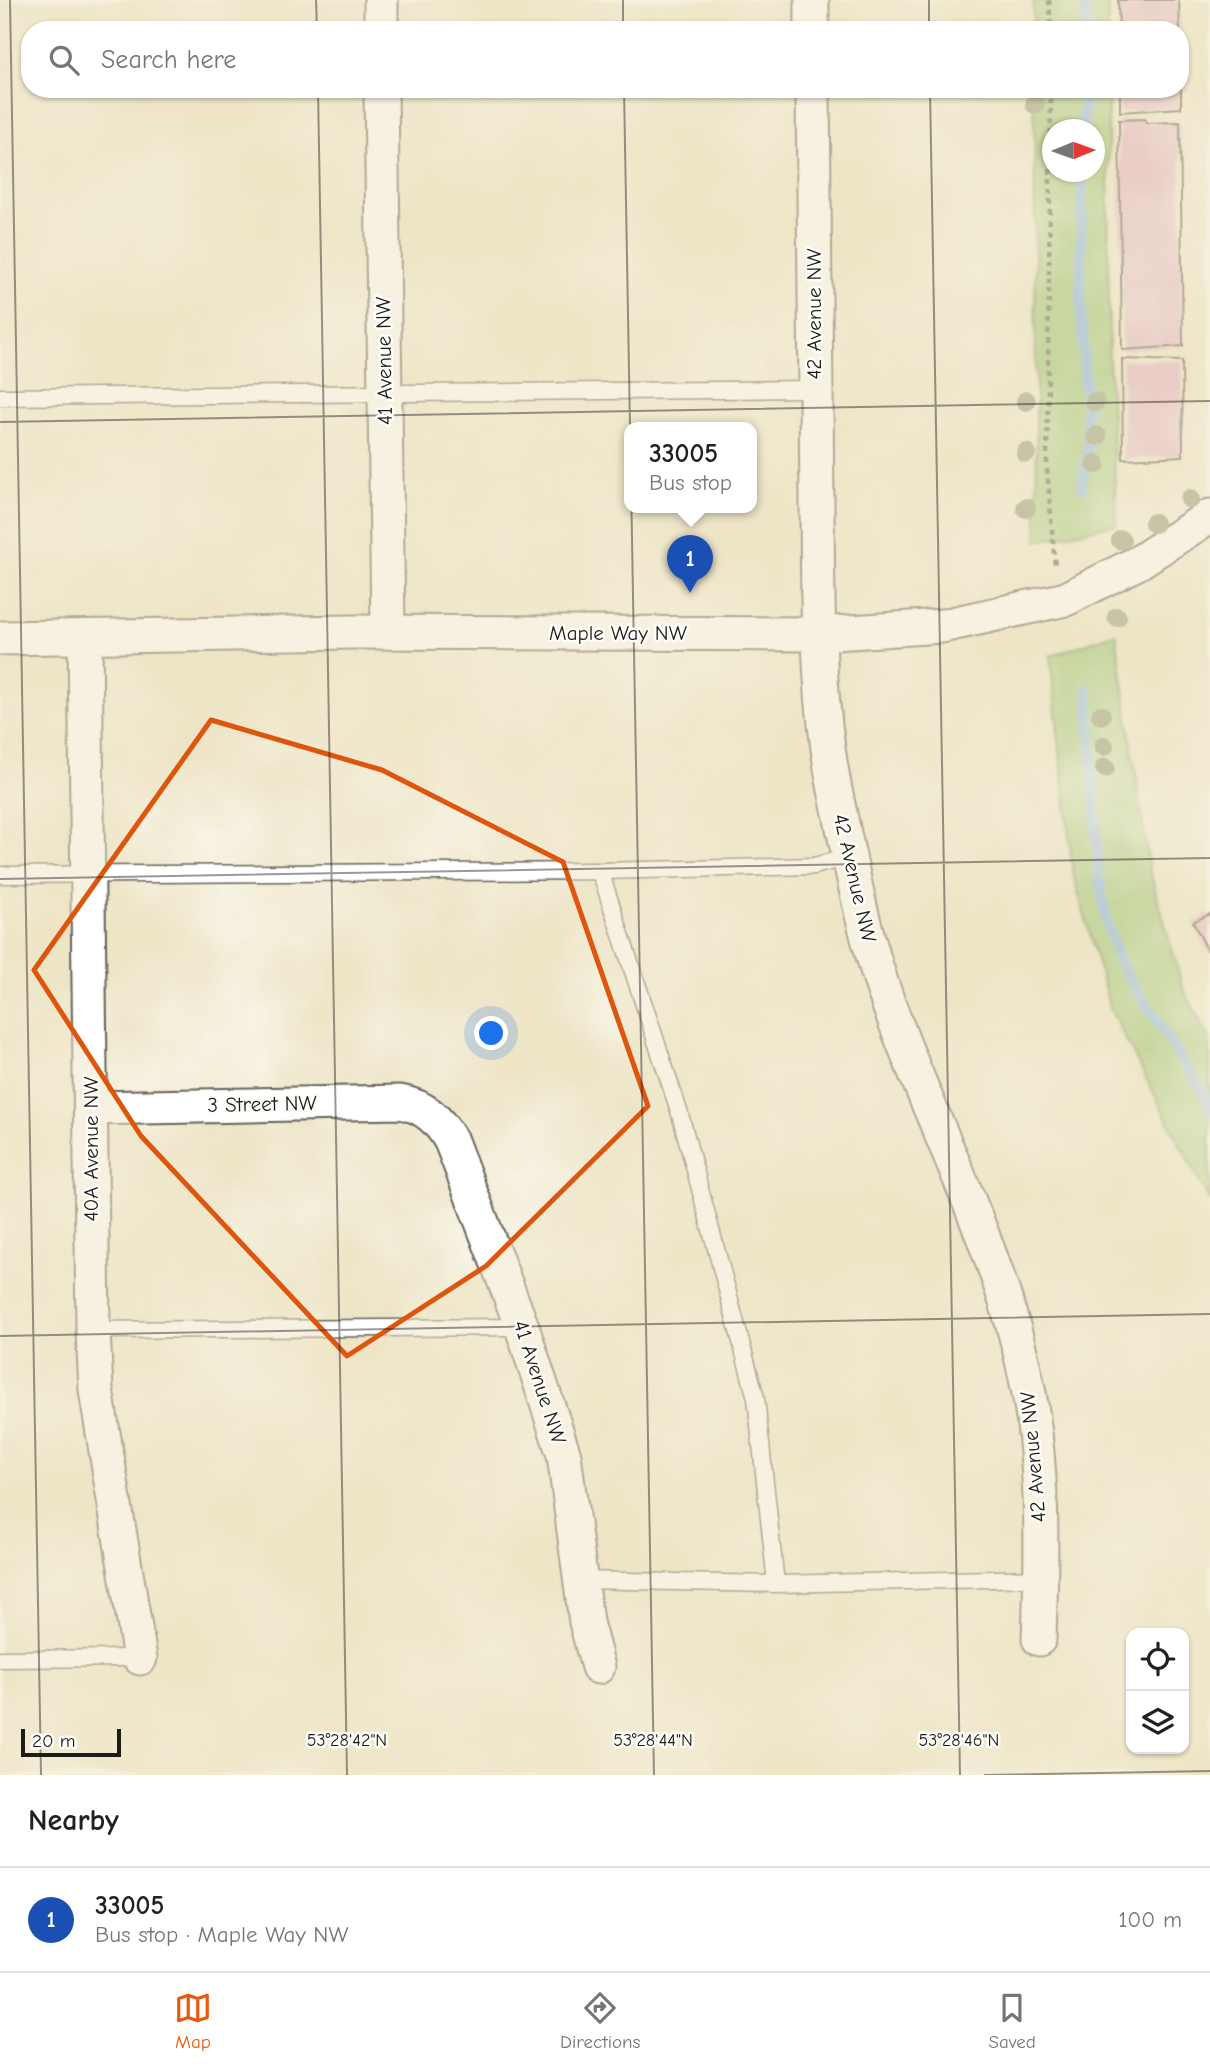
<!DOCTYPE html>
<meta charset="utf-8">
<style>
:root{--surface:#fff;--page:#f2f2f2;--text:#202124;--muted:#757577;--line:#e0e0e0;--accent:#ea580c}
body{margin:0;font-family:"Comic Neue",sans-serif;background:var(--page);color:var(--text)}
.controls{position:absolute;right:21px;bottom:21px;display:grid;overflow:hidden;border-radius:14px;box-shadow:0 2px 5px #0004}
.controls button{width:63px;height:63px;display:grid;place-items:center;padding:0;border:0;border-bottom:2px solid var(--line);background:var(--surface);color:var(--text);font:35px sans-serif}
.compass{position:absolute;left:1042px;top:119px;width:63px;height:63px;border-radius:50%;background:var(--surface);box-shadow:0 2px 5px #0004;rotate:89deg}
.scale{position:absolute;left:21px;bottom:18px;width:100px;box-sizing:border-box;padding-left:7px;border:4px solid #1c1c1c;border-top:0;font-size:19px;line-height:24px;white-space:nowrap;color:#1c1c1c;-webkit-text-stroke:5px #fdfcf7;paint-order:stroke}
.you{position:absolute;left:492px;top:1034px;width:24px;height:24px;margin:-18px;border:5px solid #fff;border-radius:50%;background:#1a73e8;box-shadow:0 0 0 10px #1a73e833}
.badge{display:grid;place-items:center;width:46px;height:46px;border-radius:50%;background:var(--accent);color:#fff;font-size:23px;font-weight:700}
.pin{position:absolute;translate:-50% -58px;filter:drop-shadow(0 2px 4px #0008)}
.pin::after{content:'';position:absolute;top:37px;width:24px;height:21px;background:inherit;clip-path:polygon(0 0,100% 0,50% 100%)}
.popup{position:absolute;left:624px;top:422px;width:133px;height:91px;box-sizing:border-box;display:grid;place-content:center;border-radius:14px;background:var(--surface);filter:drop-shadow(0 2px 5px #0005);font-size:23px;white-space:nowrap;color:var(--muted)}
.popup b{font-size:26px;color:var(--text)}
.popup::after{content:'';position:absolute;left:50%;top:100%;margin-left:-14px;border:14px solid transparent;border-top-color:var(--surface)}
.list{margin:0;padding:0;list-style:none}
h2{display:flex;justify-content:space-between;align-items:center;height:91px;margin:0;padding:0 28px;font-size:30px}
h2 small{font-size:23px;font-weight:400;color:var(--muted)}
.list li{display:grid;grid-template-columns:46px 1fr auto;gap:21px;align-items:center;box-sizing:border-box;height:105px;padding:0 28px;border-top:2px solid var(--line)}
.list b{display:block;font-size:26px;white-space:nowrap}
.list p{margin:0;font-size:23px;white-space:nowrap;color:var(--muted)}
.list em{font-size:23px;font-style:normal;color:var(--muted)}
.icon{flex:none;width:38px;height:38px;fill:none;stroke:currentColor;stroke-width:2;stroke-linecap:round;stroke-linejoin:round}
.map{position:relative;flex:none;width:1210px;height:1775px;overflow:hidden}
.search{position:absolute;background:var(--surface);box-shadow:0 2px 5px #0004;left:21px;right:21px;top:21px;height:77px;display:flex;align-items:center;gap:18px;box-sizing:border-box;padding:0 24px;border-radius:28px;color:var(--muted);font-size:26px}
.sheet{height:196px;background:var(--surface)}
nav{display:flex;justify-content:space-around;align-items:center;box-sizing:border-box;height:98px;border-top:2px solid var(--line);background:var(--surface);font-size:19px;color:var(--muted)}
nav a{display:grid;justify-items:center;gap:4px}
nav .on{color:var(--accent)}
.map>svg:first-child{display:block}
</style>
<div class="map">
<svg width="1210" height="1775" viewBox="0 0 1210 1775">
<rect width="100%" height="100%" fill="#fdfcf7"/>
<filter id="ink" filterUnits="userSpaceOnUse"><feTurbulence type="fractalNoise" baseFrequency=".0143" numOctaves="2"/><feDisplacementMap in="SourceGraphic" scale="14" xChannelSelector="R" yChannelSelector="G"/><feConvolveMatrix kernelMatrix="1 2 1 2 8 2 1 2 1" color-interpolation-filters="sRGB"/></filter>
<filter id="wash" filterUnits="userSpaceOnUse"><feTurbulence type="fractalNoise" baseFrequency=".00686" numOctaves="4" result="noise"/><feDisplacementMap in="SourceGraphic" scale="28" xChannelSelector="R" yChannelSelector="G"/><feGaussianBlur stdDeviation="1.57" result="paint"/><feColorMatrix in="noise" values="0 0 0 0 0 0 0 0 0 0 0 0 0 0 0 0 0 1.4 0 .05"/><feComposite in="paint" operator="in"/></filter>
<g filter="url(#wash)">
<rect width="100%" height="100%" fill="#eee5c7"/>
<path fill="#9ac572" stroke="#5b7047" stroke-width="2" fill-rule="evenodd" d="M1033,0h75v30h-75z
M1034,89h74l1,273 8,162 -80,17zM1052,130h42v42h-42z
M1116,633l33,235 34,120 27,52v162l-100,-193 -37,-136 -23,-217z"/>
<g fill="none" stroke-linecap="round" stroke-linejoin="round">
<path stroke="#7fb0ea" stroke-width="10" d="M1085,0l1,30
M1083,130l1,-41
M1082,172l-1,129 7,147 -6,40
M1088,689l11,188 8,48 12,37 87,135 4,13"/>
</g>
<g id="blocks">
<path fill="#e3afc6" d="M1118,0h61l1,30h-61z
M1120,89h61v19l-61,4z
M1145,119l1,4 34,-1 3,224 -61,4 -3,-230z
M1122,359l60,2 1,95 -60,3z
M1210,914v41l-17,-33z"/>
</g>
</g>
<g filter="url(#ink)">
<use href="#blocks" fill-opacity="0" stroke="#666258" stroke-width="2"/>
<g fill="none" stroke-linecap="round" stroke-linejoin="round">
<defs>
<path id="service" d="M0,397l815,-8
M600,871l80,243 76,284 20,186
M0,875l600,-4 214,-5 35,-9
M93,1330l429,-3
M580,1580l196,4 265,-6
M0,1659l140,-1"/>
<path id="minor" d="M381,0v30
M812,0v30
M381,89l7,543
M813,89c1,138 2,276 4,414 1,101 -1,203 21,301 14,67 27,136 51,201 45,124 110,243 137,373 18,85 16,174 13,261
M85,637l8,693 3,60 44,268
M0,638l351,-6 468,2 123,-8 124,-27 73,-37 71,-46
M91,1108l309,-6c25,4 39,18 51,39l71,186 42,128 22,167 12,45"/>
</defs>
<use href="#service" stroke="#666258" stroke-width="19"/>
<use href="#minor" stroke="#666258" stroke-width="37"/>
<path stroke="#666258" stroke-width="4.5" stroke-dasharray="5 5" stroke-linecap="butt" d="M1049,0l2,30
M1051,89l-4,379 8,99"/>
<use href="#service" stroke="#fff" stroke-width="16"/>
<use href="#minor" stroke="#fff" stroke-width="33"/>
</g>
<g fill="#969c7c">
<circle cx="1035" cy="104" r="10"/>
<circle cx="1026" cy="401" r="10"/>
<circle cx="1095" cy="402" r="10"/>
<circle cx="1097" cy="436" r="10"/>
<circle cx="1026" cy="453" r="10"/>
<circle cx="1096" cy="464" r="10"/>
<circle cx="1190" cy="499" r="10"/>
<circle cx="1026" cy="508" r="10"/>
<circle cx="1154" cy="523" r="10"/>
<circle cx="1121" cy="540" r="10"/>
<circle cx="1117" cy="617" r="10"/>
<circle cx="1101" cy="715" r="10"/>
<circle cx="1104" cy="746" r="10"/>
<circle cx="1105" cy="768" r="10"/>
</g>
</g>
<path d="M0 0H1210V1775H0ZM211,720l171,50 181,92 85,244 -162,160 -139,90 -206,-220 -107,-166z" fill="#eee5c7" fill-opacity=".55" fill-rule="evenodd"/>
<path fill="none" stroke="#de560d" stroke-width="5" stroke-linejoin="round" d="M211,720l171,50 181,92 85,244 -162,160 -139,90 -206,-220 -107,-166z"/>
<path fill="none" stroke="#1c1c1c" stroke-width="2" stroke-opacity="0.45" d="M10,0l31,1775M316,0l1,30M623,0v30M929,0v30M318,89l29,1686M624,89l30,1686M930,89l30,1686M0,422l1210,-21M0,879l1210,-21M0,1336l1210,-22M984,1775l226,-4"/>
<g text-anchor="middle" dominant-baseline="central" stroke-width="5" stroke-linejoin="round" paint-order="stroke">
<g font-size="21" fill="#1c1c1c" stroke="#fdfcf7">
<text transform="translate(814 314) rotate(-90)">42 Avenue NW</text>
<text transform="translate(384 361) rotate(-91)">41 Avenue NW</text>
<text x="618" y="633">Maple Way NW</text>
<text transform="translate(855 878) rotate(77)">42 Avenue NW</text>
<text transform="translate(262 1104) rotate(-1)">3 Street NW</text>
<text transform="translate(91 1149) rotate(-90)">40A Avenue NW</text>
<text transform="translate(540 1382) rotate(72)">41 Avenue NW</text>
<text transform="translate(1033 1457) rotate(-95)">42 Avenue NW</text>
</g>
</g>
<g font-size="18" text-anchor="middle" fill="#1c1c1c" stroke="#fdfcf7" stroke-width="5" stroke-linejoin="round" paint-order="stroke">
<text x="347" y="1746">53°28'42"N</text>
<text x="653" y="1746">53°28'44"N</text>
<text x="959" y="1746">53°28'46"N</text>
</g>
</svg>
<div class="controls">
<button><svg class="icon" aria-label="locate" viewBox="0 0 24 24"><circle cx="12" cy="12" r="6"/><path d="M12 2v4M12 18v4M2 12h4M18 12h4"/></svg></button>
<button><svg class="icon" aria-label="layers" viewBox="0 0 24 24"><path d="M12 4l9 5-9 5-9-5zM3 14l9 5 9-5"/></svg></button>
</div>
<svg class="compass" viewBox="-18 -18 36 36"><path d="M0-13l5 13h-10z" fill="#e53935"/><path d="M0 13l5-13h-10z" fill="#757577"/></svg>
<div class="scale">20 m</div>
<div class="you"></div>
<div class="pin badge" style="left:690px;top:593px;background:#1a4fb4">1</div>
<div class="popup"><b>33005</b>Bus stop</div>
<div class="search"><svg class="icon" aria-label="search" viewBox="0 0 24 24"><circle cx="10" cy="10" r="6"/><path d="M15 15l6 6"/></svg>Search here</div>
</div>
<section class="sheet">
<h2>Nearby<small></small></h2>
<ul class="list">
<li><span class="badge" style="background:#1a4fb4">1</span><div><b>33005</b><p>Bus stop · Maple Way NW</p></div><em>100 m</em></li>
</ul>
</section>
<nav>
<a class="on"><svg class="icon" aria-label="map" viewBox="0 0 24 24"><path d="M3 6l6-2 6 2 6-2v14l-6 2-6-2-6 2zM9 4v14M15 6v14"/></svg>Map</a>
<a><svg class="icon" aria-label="directions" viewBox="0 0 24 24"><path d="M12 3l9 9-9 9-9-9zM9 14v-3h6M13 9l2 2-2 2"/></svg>Directions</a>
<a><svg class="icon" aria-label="saved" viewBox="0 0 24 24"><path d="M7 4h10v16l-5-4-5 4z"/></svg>Saved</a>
</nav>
